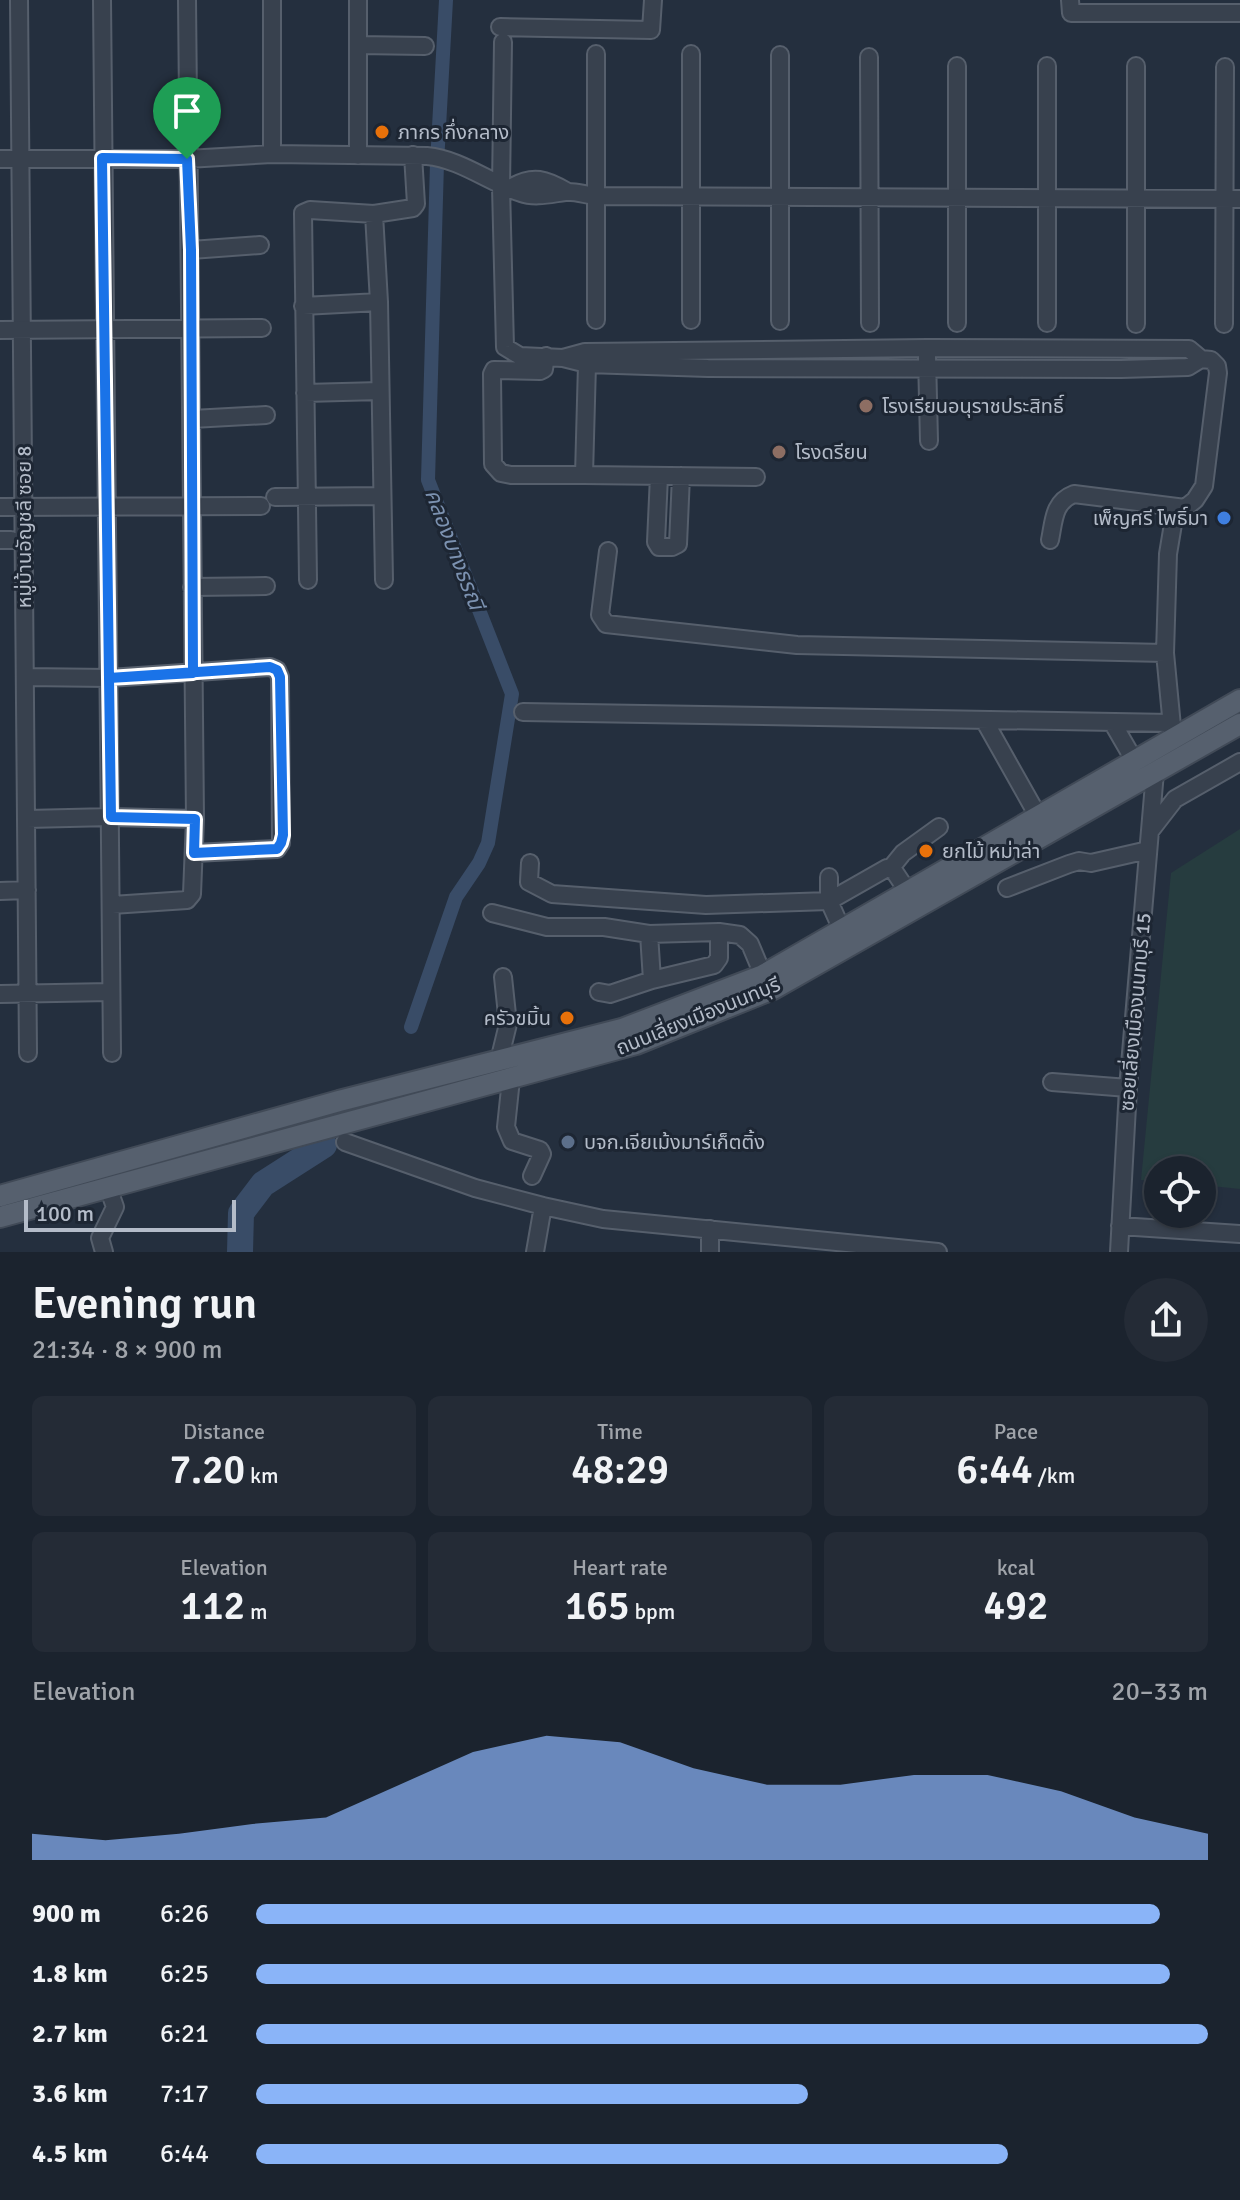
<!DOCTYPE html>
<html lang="en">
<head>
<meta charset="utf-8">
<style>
	:root { --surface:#1b232e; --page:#242b36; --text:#f1f3f6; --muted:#a0a4aa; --line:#39404a; --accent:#8ab4f8 }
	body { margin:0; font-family:Signika,"Noto Sans Thai",sans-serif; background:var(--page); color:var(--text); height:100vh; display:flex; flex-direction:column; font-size:30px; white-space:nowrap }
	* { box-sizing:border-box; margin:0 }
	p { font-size:26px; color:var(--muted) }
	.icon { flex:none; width:44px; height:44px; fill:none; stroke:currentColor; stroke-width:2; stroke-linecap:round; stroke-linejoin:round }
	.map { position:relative; height:1252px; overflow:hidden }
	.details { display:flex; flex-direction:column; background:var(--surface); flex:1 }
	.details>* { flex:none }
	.tools { position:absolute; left:1144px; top:1156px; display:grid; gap:16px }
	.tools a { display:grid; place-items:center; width:72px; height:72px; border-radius:50%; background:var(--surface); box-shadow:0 2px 6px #0004,0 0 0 2px var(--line); font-size:40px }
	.scale { position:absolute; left:24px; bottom:20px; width:212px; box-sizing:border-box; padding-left:8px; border:4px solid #b4bcc9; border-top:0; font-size:22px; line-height:28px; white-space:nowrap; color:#b4bcc9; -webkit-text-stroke:6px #1d2633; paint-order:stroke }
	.pin { position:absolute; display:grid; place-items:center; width:68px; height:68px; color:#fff; margin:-82px -34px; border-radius:50% 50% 50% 0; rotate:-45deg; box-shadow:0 0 8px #0007 }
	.pin .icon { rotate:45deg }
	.round { display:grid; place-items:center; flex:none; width:84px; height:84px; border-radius:42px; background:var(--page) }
	.overview { display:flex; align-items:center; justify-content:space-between; height:136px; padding:0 32px }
	h1 { font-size:44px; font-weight:600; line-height:60px }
	.metrics { display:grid; grid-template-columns:repeat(3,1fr); gap:12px; height:136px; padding:8px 32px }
	.metrics div { display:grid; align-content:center; border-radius:12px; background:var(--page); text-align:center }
	.metrics b { font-size:40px; font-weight:600 }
	.metrics small { font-size:22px; font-weight:400 }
	.metrics p { font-size:22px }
	.chart { height:224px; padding:16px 32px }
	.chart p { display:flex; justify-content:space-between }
	.chart svg { width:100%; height:144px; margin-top:8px; fill:var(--accent); opacity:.7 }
	ul { padding:0 32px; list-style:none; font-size:26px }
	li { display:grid; grid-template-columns:128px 96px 1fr; align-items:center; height:60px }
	li i { height:20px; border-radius:10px; background:var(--accent) }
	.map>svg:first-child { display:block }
	.green { fill:#263c3f }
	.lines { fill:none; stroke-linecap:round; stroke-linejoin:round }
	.canal { stroke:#394c67; stroke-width:14 }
	.river { stroke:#394c67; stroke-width:26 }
	.minor-casing { stroke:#565f6c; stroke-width:20 }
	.major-casing { stroke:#414a57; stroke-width:24 }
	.minor { stroke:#38414e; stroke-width:16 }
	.major { stroke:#56606e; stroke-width:20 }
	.route-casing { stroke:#fff; stroke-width:16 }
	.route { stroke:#1a73e8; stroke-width:10 }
	.food-dot { fill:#e8710a; stroke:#1d2633; stroke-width:3 }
	.education-dot { fill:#8d6e63; stroke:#1d2633; stroke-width:3 }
	.shop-dot { fill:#3f7fe0; stroke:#1d2633; stroke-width:3 }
	.service-dot { fill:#5c6f8a; stroke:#1d2633; stroke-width:3 }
	.labels { text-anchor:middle; stroke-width:6; stroke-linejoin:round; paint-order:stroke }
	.poi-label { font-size:20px; fill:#b4bcc9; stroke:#1d2633; text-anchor:start }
	.street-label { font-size:20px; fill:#b4bcc9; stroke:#1d2633 }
	.water-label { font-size:22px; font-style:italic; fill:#7c92b1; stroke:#1d2633 }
</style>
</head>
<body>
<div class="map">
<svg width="1240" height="1252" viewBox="0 0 1240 1252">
	<rect width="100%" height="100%" fill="#242f3e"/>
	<path class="green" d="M1240,829V1189L1202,1185V1170H1158V1182L1141,1180L1171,873Z"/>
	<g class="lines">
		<path class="canal" d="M411,1027L456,897L479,863L488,843L512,694L428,480L437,163L446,0"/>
		<path class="river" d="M240,1252L241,1213L263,1184L324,1145"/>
		<g class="minor-casing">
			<path id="minor" d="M19,0L28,1053
				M102,0L112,1053
				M1070,0L1071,13H1240
				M500,27L651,30L653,0
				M503,42L501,187L505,347L520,356L563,358L587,364L708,368L1121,369L1188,367L1201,359
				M358,45L425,46
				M596,54V320
				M691,54V320
				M780,55V321
				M869,57L870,323
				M957,66V323
				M272,154V0
				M358,156V0
				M0,159H187L272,154L427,156C460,159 490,183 521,193C535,198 550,194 565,192C575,191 586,195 596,196L1240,199
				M510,188C533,174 546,179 568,192
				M374,214L379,302L384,580
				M191,250L260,245
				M303,306L379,302
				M1047,323V66
				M1136,324V66
				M1224,324L1225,67
				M0,330L262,328
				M546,356L544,369L540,371L494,370L492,374L493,464L501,473L511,475H584
				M927,357L929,441
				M563,358L585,352L927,348L1189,349L1201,359L1211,360L1217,366L1218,373L1204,486L1195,500L1185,508L1173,524L1168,554L1165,653L1173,737
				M587,364L584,475L756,477
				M305,393L380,391
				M192,419L266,415
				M659,476L656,542L659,547H672L678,544L681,476
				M275,497L382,496
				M0,507L261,506
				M0,540H11
				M1050,540C1054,521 1053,502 1074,494L1185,508
				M608,551L600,615L606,624L797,645L1165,653
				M308,580L303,213L310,210L374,214L413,208L416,204L413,155
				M192,587L266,586
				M25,677L109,678L270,667L277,670L280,677L281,843L277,849L194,853
				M523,712L1171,723
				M984,720L1038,816
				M1112,722L1134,760
				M27,819L111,817L195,819
				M1151,830L1175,799L1240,762
				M530,863L529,882L552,894L706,905L829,901L887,868L894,871L908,892
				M890,869L903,853L939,827
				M829,877V901L842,930
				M1007,888L1069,864L1079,861L1091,863L1148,850
				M0,891L27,890
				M112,905L187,900L192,894L195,819L187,0
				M492,913L547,927H604L649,934L719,932L740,935L750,944L763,975
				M652,980L714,965L719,958V932
				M599,992L610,994L652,980L649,934
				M0,994L111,992
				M499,1061L508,1024L503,977
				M511,1079L506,1127L512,1141L540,1150L542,1154L532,1176
				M1052,1082L1128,1088
				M345,1142L475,1188L543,1206L603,1219L938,1252
				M1120,1226L1240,1234
				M710,1229V1252
				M104,1252L100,1238L115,1207L108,1187
				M535,1252L543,1206
				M1119,1252L1128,1088L1155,772"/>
		</g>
		<g class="major-casing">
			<path id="major" d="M0,1196L339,1101L622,1029L763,975L1240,700
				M0,1217L636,1044L773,989L1240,724"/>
		</g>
		<use href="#minor" class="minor"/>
		<use href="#major" class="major"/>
	</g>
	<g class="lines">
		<g class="route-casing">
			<path id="route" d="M187,159L191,250L193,673L109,678L111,817L195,819L194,853L277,849L281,843L283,835L280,677L277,670L270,667L109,678L102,158L187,159"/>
		</g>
		<use href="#route" class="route"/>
	</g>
	<g class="food-dot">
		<circle cx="382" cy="132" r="8"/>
		<circle cx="926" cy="851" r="8"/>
		<circle cx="567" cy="1018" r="8"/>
	</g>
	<g class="education-dot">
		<circle cx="866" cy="406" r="8"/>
		<circle cx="779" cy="452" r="8"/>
	</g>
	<circle class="shop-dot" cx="1224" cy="518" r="8"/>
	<circle class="service-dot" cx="568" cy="1142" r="8"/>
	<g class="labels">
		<g class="poi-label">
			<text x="398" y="139">ภากร กึ่งกลาง</text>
			<text x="882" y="413">โรงเรียนอนุราชประสิทธิ์</text>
			<text x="795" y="459">โรงดรียน</text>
			<text x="1208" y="525" text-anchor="end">เพ็ญศรี โพธิ์มา</text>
			<text x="942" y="858">ยกไม้ หม่าล่า</text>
			<text x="551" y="1025" text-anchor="end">ครัวขมิ้น</text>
			<text x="584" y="1149">บจก.เจียเม้งมาร์เก็ตติ้ง</text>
		</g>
		<g class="street-label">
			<text transform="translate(24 527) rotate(-90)" y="7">หมู่บ้านอัญชลี ซอย 8</text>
			<text transform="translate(1135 1012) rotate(-85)" y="7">ซอยเลี่ยงเมืองนนทบุรี 15</text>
			<text transform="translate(698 1016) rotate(-22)" y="7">ถนนเลี่ยงเมืองนนทบุรี</text>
		</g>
		<g class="water-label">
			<text transform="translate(455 549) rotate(69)" y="8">คลองบางธรณี</text>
		</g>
	</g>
</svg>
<div class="tools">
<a><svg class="icon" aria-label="locate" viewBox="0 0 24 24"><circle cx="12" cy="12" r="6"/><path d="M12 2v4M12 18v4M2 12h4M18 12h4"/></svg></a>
</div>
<div class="scale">100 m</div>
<div class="pin" style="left:187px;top:159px;background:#1e9e55"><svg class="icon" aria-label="arrive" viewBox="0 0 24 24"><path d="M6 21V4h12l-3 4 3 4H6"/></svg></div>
</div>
<section class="details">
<div class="overview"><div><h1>Evening run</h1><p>21:34 · 8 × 900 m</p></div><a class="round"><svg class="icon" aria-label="share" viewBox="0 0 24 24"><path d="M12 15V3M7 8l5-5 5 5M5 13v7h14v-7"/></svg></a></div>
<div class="metrics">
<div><p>Distance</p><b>7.20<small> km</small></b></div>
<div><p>Time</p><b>48:29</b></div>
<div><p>Pace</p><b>6:44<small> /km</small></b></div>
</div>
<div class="metrics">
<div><p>Elevation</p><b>112<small> m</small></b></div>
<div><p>Heart rate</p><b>165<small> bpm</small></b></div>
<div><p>kcal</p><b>492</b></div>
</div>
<div class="chart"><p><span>Elevation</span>20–33 m</p>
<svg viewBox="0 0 160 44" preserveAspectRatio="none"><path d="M0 44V36L10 38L20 36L30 33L40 31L50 21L60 11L70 6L80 8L90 16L100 21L110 21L120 18L130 18L140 23L150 31L160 36V44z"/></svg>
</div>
<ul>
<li><b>900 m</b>6:26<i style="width:95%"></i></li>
<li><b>1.8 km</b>6:25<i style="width:96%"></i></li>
<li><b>2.7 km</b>6:21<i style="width:100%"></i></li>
<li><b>3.6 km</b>7:17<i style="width:58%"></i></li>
<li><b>4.5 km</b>6:44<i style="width:79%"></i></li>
</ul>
</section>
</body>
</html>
